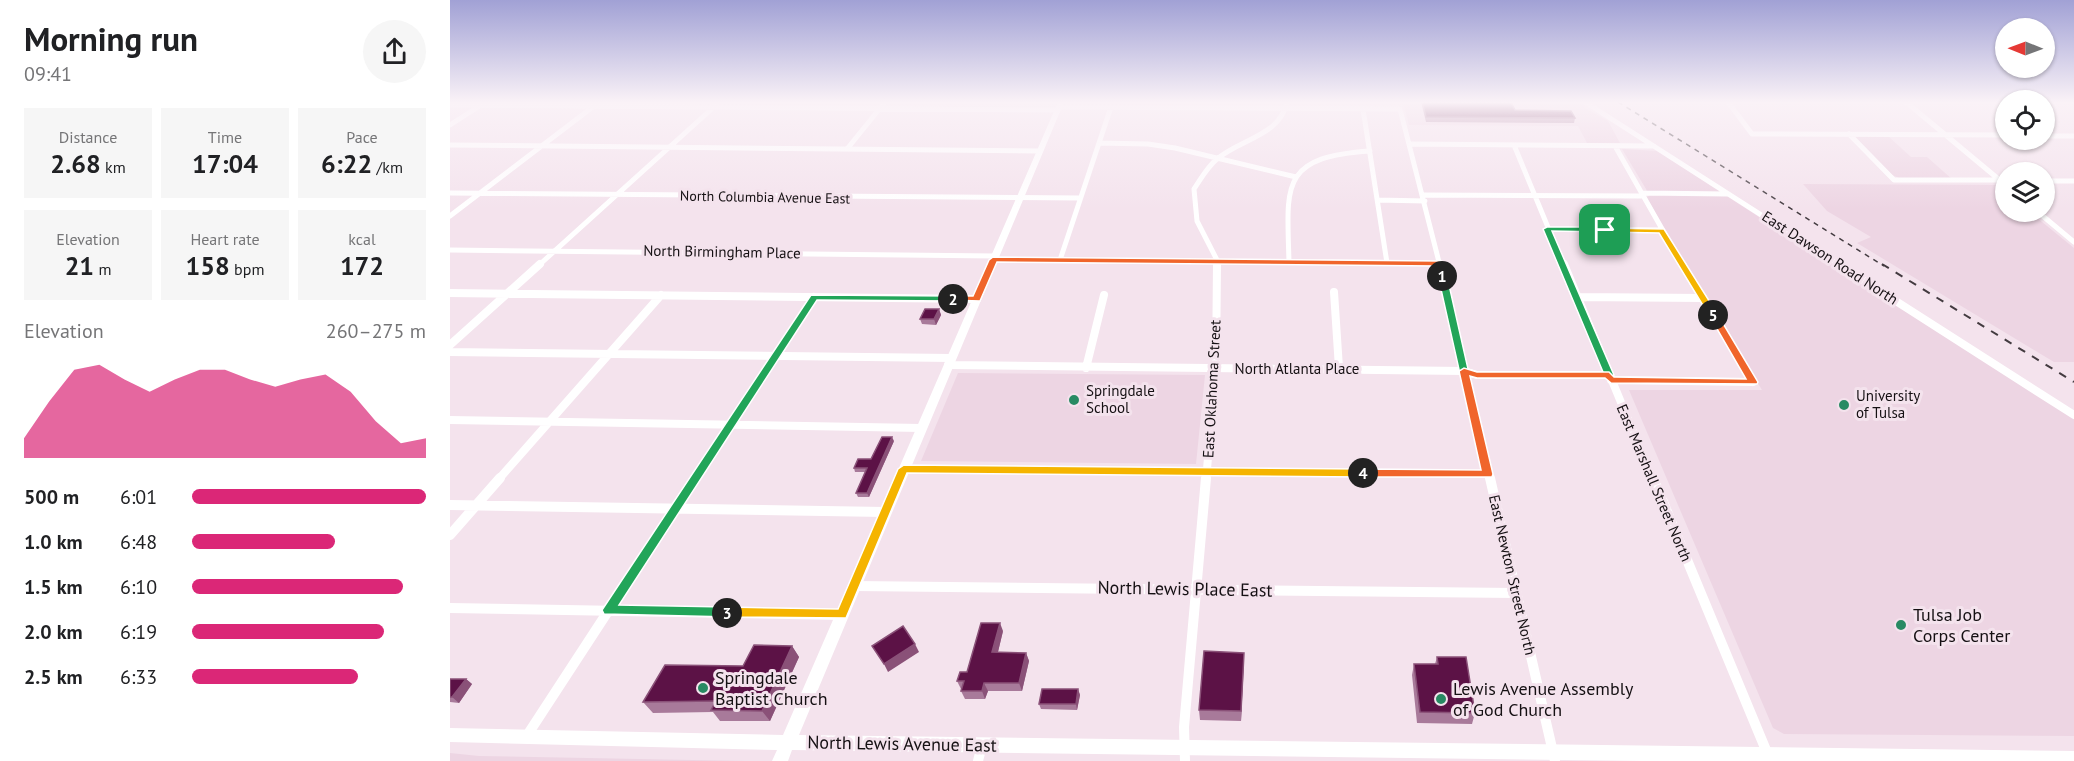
<!DOCTYPE html>
<html lang="en">
<head>
<meta charset="utf-8">
<style>
	:root { --surface:#fff; --page:#f6f6f6; --text:#202124; --muted:#757577; --accent:#db2777 }
	body { margin:0; font-family:"PT Sans",sans-serif; background:var(--page); color:var(--text); height:100vh; display:flex; flex-direction:column; font-size:22px; white-space:nowrap }
	* { box-sizing:border-box; margin:0 }
	p { font-size:20px; color:var(--muted) }
	.icon { flex:none; width:33px; height:33px; fill:none; stroke:currentColor; stroke-width:2; stroke-linecap:round; stroke-linejoin:round }
	.map { position:relative; flex:1; overflow:hidden }
	.drawer { display:flex; flex-direction:column; background:var(--surface); width:450px }
	.drawer>* { flex:none }
	.needle { width:39px; rotate:271deg }
	.buttons { position:absolute; left:1545px; top:18px; display:grid; gap:12px }
	.buttons a { display:grid; place-items:center; width:60px; height:60px; border-radius:50%; background:var(--surface); box-shadow:0 2px 4px #0004; font-size:30px }
	.pin { position:absolute; display:grid; place-items:center; width:51px; height:51px; color:#fff; margin:-26px; border-radius:12px; box-shadow:0 3px 9px #0006 }
	.km { position:absolute; width:30px; height:30px; margin:-15px; border-radius:50%; background:#222; color:#fff; font-size:16px; line-height:30px; text-align:center }
	.round { display:grid; place-items:center; flex:none; width:63px; height:63px; border-radius:32px; background:var(--page) }
	.head { display:flex; align-items:center; justify-content:space-between; height:102px; padding:0 24px }
	h1 { font-size:33px; font-weight:600; line-height:45px }
	.metrics { display:grid; grid-template-columns:repeat(3,1fr); gap:9px; height:102px; padding:6px 24px }
	.metrics div { display:grid; align-content:center; border-radius:0px; background:var(--page); text-align:center }
	.metrics b { font-size:26px; font-weight:600 }
	.metrics small { font-size:16px; font-weight:400 }
	.metrics p { font-size:16px }
	.chart { height:168px; padding:12px 24px }
	.chart p { display:flex; justify-content:space-between }
	.chart svg { width:100%; height:108px; margin-top:6px; fill:var(--accent); opacity:.7 }
	ul { padding:0 24px; list-style:none; font-size:20px }
	li { display:grid; grid-template-columns:96px 72px 1fr; align-items:center; height:45px }
	li i { height:15px; border-radius:8px; background:var(--accent) }
	main { display:flex; flex:1; min-height:0 }
	.map>svg:first-child { display:block }
	.built { fill:#edd5e3 }
	.lines { fill:none; stroke-linecap:round; stroke-linejoin:round }
	.minor-far2 { stroke:#fff; stroke-width:5 }
	.minor-far1 { stroke:#fff; stroke-width:8 }
	.minor { stroke:#fff; stroke-width:10 }
	.secondary { fill:#fff; fill-rule:evenodd }
	.rail-far1 { stroke:#433b40; stroke-width:1.5; stroke-dasharray:5 5; stroke-linecap:butt }
	.rail { stroke:#433b40; stroke-width:2; stroke-dasharray:8 8; stroke-linecap:butt }
	.wall { fill:#a87a9a }
	.shaded-wall { fill:#8a5178 }
	.building { fill:#5c1246; stroke:#8a5178; stroke-width:1.5 }
	.split-1 { fill:#22a559; stroke:#fff; stroke-width:1.5 }
	.split-2 { fill:#f0652b; stroke:#fff; stroke-width:1.5 }
	.split-3 { fill:#22a559; stroke:#fff; stroke-width:1.5 }
	.split-4 { fill:#f5b400; stroke:#fff; stroke-width:1.5 }
	.split-5 { fill:#f0652b; stroke:#fff; stroke-width:1.5 }
	.split-6 { fill:#f5b400; stroke:#fff; stroke-width:1.5 }
	.poi-dot { fill:#288a63; stroke:#f4e3ed; stroke-width:2 }
	.labels { text-anchor:middle; stroke-width:6; stroke-linejoin:round; paint-order:stroke }
	.far-street-label { font-size:14px; fill:#151013; stroke:#f4e3ed }
	.street-label { font-size:15px; fill:#151013; stroke:#f4e3ed }
	.poi-label { font-size:15px; fill:#151013; stroke:#f4e3ed; text-anchor:start }
	.near-street-label { font-size:18px; fill:#151013; stroke:#f4e3ed }
	.near-poi-label { font-size:18px; fill:#151013; stroke:#f4e3ed; text-anchor:start }
</style>
</head>
<body>
<main>
<section class="drawer">
<div class="head"><div><h1>Morning run</h1><p>09:41</p></div><a class="round"><svg class="icon" aria-label="share" viewBox="0 0 24 24"><path d="M12 15V3M7 8l5-5 5 5M5 13v7h14v-7"/></svg></a></div>
<div class="metrics">
<div><p>Distance</p><b>2.68<small> km</small></b></div>
<div><p>Time</p><b>17:04</b></div>
<div><p>Pace</p><b>6:22<small> /km</small></b></div>
</div>
<div class="metrics">
<div><p>Elevation</p><b>21<small> m</small></b></div>
<div><p>Heart rate</p><b>158<small> bpm</small></b></div>
<div><p>kcal</p><b>172</b></div>
</div>
<div class="chart"><p><span>Elevation</span>260–275 m</p>
<svg viewBox="0 0 160 44" preserveAspectRatio="none"><path d="M0 44V36L10 21L20 8L30 6L40 12L50 17L60 12L70 8L80 8L90 12L100 15L110 12L120 10L130 17L140 29L150 38L160 36V44z"/></svg>
</div>
<ul>
<li><b>500 m</b>6:01<i style="width:100%"></i></li>
<li><b>1.0 km</b>6:48<i style="width:61%"></i></li>
<li><b>1.5 km</b>6:10<i style="width:90%"></i></li>
<li><b>2.0 km</b>6:19<i style="width:82%"></i></li>
<li><b>2.5 km</b>6:33<i style="width:71%"></i></li>
</ul>
</section>
<div class="map">
<svg width="1624" height="761" viewBox="0 0 1624 761">
	<rect width="100%" height="100%" fill="#f4e3ed"/>
	<path class="built" d="M953,102H1130L1135,105V108L1158,121L1170,143H1137L1128,126L959,125Z
		M1404,136H1438L1461,157H1477L1502,179L1449,178L1440,174Z
		M1172,149L1207,151L1334,233V237L1342,242L1347,241L1624,419V736L1334,734L1323,728L1179,390H1312L1196,197L1199,196L1196,189Z
		M1353,184L1548,185L1555,191L1556,212H1580L1624,248V362H1604L1407,243L1421,237L1377,211Z
		M508,373L755,375L746,464L471,461Z
		M0,753L29,756L295,761H0Z"/>
	<g class="lines">
		<path class="minor-far2" d="M1135,102L1391,266
			M1278,102L1302,134L1556,135
			M1456,102L1552,182
			M1547,102L1556,108
			M0,105L608,110
			M609,107L950,109L990,266
			M913,109L937,263
			M0,125L31,105
			M1399,134L1444,180H1556
			M1594,136H1624
			M649,143L698,144L725,148L846,177
			M961,144L1204,146
			M0,145L590,151
			M1064,145L1114,266
			M1165,146L1233,266
			M397,149L435,102
			M1594,181H1624
			M0,193L630,198
			M1193,193L1278,194
			M974,195L1192,196
			M928,200L975,201
			M1588,212L1624,242
			M0,216L144,106
			M1097,229L1212,230
			M0,250L545,256
			M543,260L989,263
			M610,260L661,107
			M839,262C837,186 829,157 920,151
			M88,266L266,105
			M767,266V260L747,221L744,189C751,179 757,167 767,159C790,139 830,136 837,102"/>
		<path class="minor-far1" d="M990,264L1040,480
			M1114,264L1203,480
			M1232,264L1303,382
			M1388,264L1624,415
			M884,292L889,368
			M0,293L527,299
			M1126,297L1253,298
			M0,345L90,264
			M0,352L501,358
			M498,365L1014,371L1027,375H1159
			M636,368L654,295
			M1161,380L1303,382
			M0,420L471,428
			M454,469L1038,474
			M48,480L211,295
			M244,480L364,297
			M756,480L766,369L767,264"/>
		<path class="minor" d="M1040,478L1105,761
			M1203,478L1318,755
			M0,505L435,512
			M0,535L50,478
			M404,586L1066,593
			M0,608L392,615
			M76,737L245,478
			M528,761L532,745
			M735,761L734,727L756,478"/>
		<path class="secondary" d="M608,102H614L349,735L1624,751V761H1193L342,750L338,761H322L327,750L0,742V728L333,735Z"/>
		<path class="rail-far1" d="M1168,102L1434,266"/>
		<path class="rail" d="M1432,264L1624,382"/>
	</g>
	<path class="wall" d="M971,102H1061L1065,110L1125,118L1124,123L976,122Z
		M489,309L491,315L486,325L472,324L470,319Z
		M444,441L419,497H408L406,493L415,472H405L404,468L421,459Z
		M553,631L548,652L576,653L579,661L572,691H538L535,699H515L511,691L512,689H511L507,681L517,672Z
		M342,646L349,657L320,721H270L263,712L203,713L193,702L293,666Z
		M794,653L791,721L750,720L749,710Z
		M987,657L1025,713L1022,724L967,723L962,675L964,664H985Z
		M0,679H16L22,684L9,703L0,702Z
		M628,689L630,695L627,710L591,709L589,704Z"/>
	<path class="shaded-wall" d="M489,309L491,315L486,325L484,319Z
		M442,437L444,441L419,497L417,493Z
		M550,623L553,631L546,660L542,652Z
		M465,644L469,652L438,672L434,664Z
		M342,646L349,657L320,721L312,711Z
		M576,653L579,661L572,691L569,683Z
		M794,653V663L791,721V711Z
		M16,679L22,684L9,703L2,697Z
		M534,683L538,691L535,699L532,691Z
		M628,689L630,695L627,710L626,704Z"/>
	<path class="building" d="M972,102H1061L1065,110L1121,111L1125,118L976,117Z
		M475,309H489L484,319H470Z
		M432,437H442L417,493H406L417,468H404L408,459H421Z
		M531,623H550L542,652L576,653L569,683H534L532,691H511L514,681H507L510,672H517Z
		M453,626L465,644L434,664L422,646Z
		M304,645L342,646L312,711L261,710L266,701L193,702L215,665L293,666Z
		M754,651L794,653L791,711L749,710Z
		M987,657H1016L1025,713L970,712L964,664H988Z
		M0,679H16L2,697H0Z
		M592,689H628L626,704H589Z"/>
	<linearGradient id="sky" x2="0" y2="1"><stop stop-color="#a1a1d5"/><stop offset="0.49" stop-color="#faf2f7"/><stop offset="1" stop-color="#faf2f7" stop-opacity="0"/></linearGradient>
	<rect width="1624" height="209" fill="url(#sky)"/>
	<path class="split-1" d="M1097,227H1155L1159,230L1155,232L1102,231L1164,375L1159,378H1027L1010,374L988,276L992,273L997,276L1018,369L1027,372H1153L1093,229Z"/>
	<path class="split-2" d="M543,257L989,261L994,263L997,276L989,278L986,266L547,262L530,301L499,300V297L503,296H523L539,260Z"/>
	<path class="split-3" d="M361,295L503,296L507,299L503,301L367,300L169,605L277,607L282,609L283,613L282,617L154,614L152,610L154,607Z"/>
	<path class="split-4" d="M454,465L913,469L918,473L913,477L457,473L396,618L273,617L271,613L273,609L277,607L388,609L448,469Z"/>
	<path class="split-5" d="M1260,313L1268,315L1308,382L1307,384L1161,383L1155,378H1027L1020,376L1043,474L1042,477H913L907,473L913,469L1031,470L1009,371L1014,368L1027,372H1159L1164,377L1296,379L1259,315Z"/>
	<path class="split-6" d="M1152,228L1214,229L1268,315L1266,317H1260L1209,233L1155,232L1152,231Z"/>
	<g class="poi-dot">
		<circle cx="624" cy="400" r="6"/>
		<circle cx="1394" cy="405" r="6"/>
		<circle cx="1451" cy="625" r="6"/>
		<circle cx="253" cy="688" r="6"/>
		<circle cx="991" cy="699" r="6"/>
	</g>
	<g class="labels">
		<g class="far-street-label">
			<text transform="translate(315 197) rotate(1)" y="5">North Columbia Avenue East</text>
		</g>
		<g class="street-label">
			<text transform="translate(272 252) rotate(1)" y="5">North Birmingham Place</text>
			<text transform="translate(1380 258) rotate(33)" y="5">East Dawson Road North</text>
			<text x="847" y="374">North Atlanta Place</text>
			<text transform="translate(762 389) rotate(-87)" y="5">East Oklahoma Street</text>
			<text transform="translate(1204 483) rotate(67)" y="5">East Marshall Street North</text>
			<text transform="translate(1062 575) rotate(77)" y="5">East Newton Street North</text>
		</g>
		<g class="poi-label">
			<text x="636" y="396">Springdale<tspan x="636" dy="17">School</tspan></text>
			<text x="1406" y="401">University<tspan x="1406" dy="17">of Tulsa</tspan></text>
		</g>
		<g class="near-street-label">
			<text transform="translate(735 589) rotate(1)" y="6">North Lewis Place East</text>
			<text transform="translate(452 744) rotate(1)" y="6">North Lewis Avenue East</text>
		</g>
		<g class="near-poi-label">
			<text x="1463" y="621">Tulsa Job<tspan x="1463" dy="21">Corps Center</tspan></text>
			<text x="265" y="684">Springdale<tspan x="265" dy="21">Baptist Church</tspan></text>
			<text x="1003" y="695">Lewis Avenue Assembly<tspan x="1003" dy="21">of God Church</tspan></text>
		</g>
	</g>
</svg>
<div class="buttons">
<a><svg class="needle" viewBox="-14 -14 28 28"><path d="M0-13l5 13h-10z" fill="#e53935"/><path d="M0 13l5-13h-10z" fill="#757577"/></svg></a>
<a><svg class="icon" aria-label="locate" viewBox="0 0 24 24"><circle cx="12" cy="12" r="6"/><path d="M12 2v4M12 18v4M2 12h4M18 12h4"/></svg></a>
<a><svg class="icon" aria-label="layers" viewBox="0 0 24 24"><path d="M12 4l9 5-9 5-9-5zM3 14l9 5 9-5"/></svg></a>
</div>
<div class="pin" style="left:1155px;top:230px;background:#1e9e55"><svg class="icon" aria-label="arrive" viewBox="0 0 24 24"><path d="M6 21V4h12l-3 4 3 4H6"/></svg></div>
<b class="km" style="left:992px;top:276px">1</b>
<b class="km" style="left:503px;top:299px">2</b>
<b class="km" style="left:277px;top:613px">3</b>
<b class="km" style="left:913px;top:473px">4</b>
<b class="km" style="left:1263px;top:315px">5</b>
</div>
</main>
</body>
</html>
